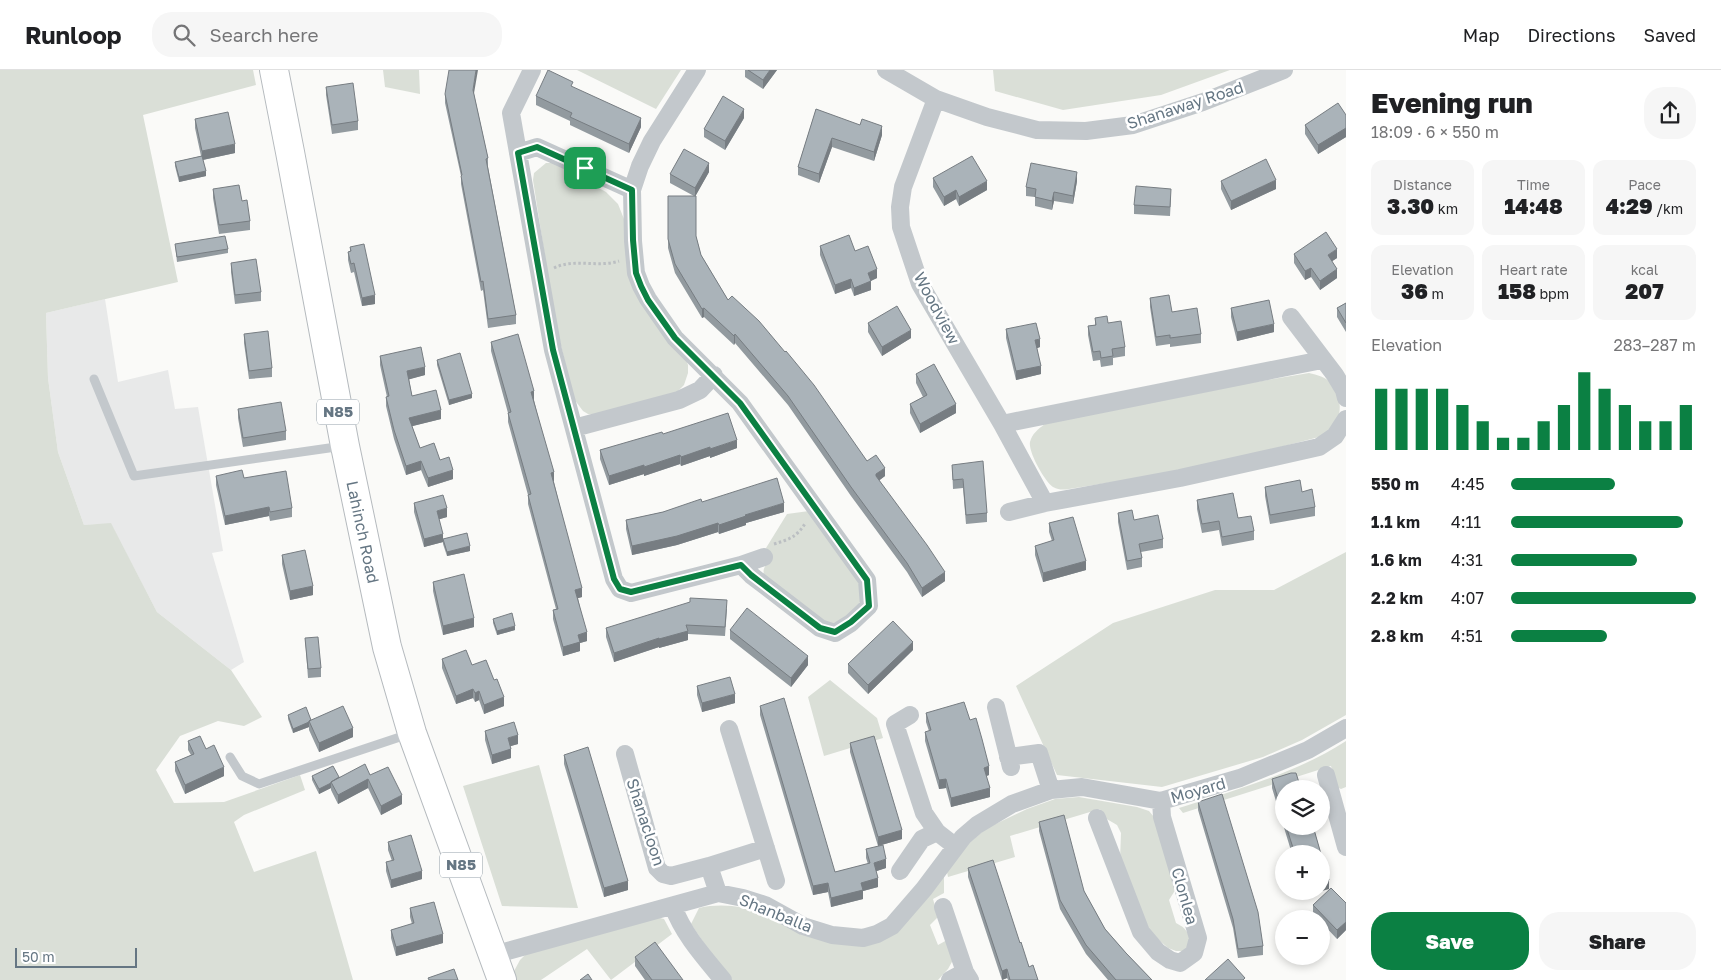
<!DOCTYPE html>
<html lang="en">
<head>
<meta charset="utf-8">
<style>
	:root { --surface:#fff; --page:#f6f6f6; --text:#202124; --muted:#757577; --line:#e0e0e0; --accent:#0b8043 }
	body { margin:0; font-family:"Golos Text",sans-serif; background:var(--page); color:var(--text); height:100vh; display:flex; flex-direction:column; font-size:19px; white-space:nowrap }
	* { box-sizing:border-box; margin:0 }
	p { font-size:16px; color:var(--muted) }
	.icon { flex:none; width:28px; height:28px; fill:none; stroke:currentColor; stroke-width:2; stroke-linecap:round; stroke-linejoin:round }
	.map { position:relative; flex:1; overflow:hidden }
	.sheet { display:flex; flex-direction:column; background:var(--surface); width:375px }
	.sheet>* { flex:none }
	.fabs { position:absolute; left:1275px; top:710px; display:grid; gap:10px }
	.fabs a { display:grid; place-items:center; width:55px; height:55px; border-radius:50%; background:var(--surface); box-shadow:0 2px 8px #0003; font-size:25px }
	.scale { position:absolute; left:15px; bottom:12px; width:122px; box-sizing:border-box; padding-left:5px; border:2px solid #657683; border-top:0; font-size:14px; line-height:18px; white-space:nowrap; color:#657683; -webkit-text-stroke:4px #fff; paint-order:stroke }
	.pin { position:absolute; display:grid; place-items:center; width:42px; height:42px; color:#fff; margin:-21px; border-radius:10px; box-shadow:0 2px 8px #0006 }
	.round { display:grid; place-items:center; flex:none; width:52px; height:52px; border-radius:20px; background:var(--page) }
	.headline { display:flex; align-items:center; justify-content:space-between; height:85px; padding:0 25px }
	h1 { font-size:28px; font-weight:800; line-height:38px }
	.stats { display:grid; grid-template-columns:repeat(3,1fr); gap:8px; height:85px; padding:5px 25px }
	.stats div { display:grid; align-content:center; border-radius:12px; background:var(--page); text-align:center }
	.stats b { font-size:21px; font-weight:800 }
	.stats small { font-size:14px; font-weight:400 }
	.stats p { font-size:14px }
	.chart { height:140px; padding:10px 25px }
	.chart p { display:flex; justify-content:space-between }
	.chart svg { width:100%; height:90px; margin-top:5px; stroke:var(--accent); stroke-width:6 }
	.button { display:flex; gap:10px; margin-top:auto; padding:10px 25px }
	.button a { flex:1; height:58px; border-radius:20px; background:var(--accent); color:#fff; font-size:20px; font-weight:800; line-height:58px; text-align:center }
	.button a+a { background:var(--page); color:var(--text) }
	ul { padding:0 25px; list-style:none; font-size:16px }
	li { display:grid; grid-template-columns:80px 60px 1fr; align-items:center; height:38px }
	li i { height:12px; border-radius:6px; background:var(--accent) }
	header { display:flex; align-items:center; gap:30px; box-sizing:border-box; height:70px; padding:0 25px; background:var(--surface); border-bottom:1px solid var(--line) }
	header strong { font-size:24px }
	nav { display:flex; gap:28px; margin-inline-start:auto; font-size:18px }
	.search { width:350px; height:45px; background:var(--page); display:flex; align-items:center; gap:12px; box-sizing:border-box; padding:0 18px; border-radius:20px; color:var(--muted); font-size:19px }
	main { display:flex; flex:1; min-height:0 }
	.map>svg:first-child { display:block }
	.built { fill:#e8e9e9 }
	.green { fill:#dadfd7 }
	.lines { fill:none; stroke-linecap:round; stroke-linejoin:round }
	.primary-casing { stroke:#b5babe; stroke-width:30 }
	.path { stroke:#bbbfc2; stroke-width:3; stroke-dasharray:2.5 2.5; stroke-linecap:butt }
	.lane { stroke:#c3c8cc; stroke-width:9 }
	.street { stroke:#c3c8cc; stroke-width:18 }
	.primary { stroke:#fff; stroke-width:28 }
	.wall { fill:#929a9f }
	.shaded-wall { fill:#777d82 }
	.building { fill:#aab3b9; stroke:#777d82 }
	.route-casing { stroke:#fff; stroke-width:10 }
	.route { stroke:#0b8043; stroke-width:6 }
	.labels { text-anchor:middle; stroke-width:5; stroke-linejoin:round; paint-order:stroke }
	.shield { fill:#fff; stroke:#939fa8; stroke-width:1 }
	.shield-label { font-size:15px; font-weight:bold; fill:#657683 }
	.street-label { font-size:16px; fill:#657683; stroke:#fff }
</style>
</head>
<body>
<header>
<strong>Runloop</strong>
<div class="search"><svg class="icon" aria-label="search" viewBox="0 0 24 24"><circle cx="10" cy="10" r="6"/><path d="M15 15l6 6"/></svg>Search here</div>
<nav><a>Map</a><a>Directions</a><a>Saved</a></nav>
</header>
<main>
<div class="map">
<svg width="1346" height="910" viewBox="0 0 1346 910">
	<rect width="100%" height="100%" fill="#fafaf8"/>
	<path class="built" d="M105,229L118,312L168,300L175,339L198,337L223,481L212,483L244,592L231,600L157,542L111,454L84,455L58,382L48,308L46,243Z"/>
	<path class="green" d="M0,0H253L256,15L143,45L178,212L46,243L48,308L58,382L84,455L111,453L157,542L231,600L262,647L244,656L218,651L180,666L156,700L174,733L224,732L300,705L305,720L244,745L234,752L254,802L316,781L353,910H0Z
		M383,0H419L420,24L385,17Z
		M577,0H681L656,39Z
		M993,0H1230L1161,25L1063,40L995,21Z
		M546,93H554L606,122L618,134L624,149L631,204L685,287L688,295V303L684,315L674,325L595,345L588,344L583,341L574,329L555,251L533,110L534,103Z
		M1309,303C1317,305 1326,307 1331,313C1342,325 1343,347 1332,358C1329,362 1323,365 1319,367L1195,399L1069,419C1063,420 1059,420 1053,417C1045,412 1028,382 1030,372C1032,364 1038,359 1045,354L1177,325Z
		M809,441L860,513C863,525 863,532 853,540C847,545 839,555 830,553C821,552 775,513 764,505C762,497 767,494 772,489L766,478L787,444Z
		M1346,482V645L1302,670L1263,687L1162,717L1057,705L1016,616L1113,553L1215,520H1274Z
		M830,610L877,648L883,668L824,686L808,627Z
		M1346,671V717L1341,719L1336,717L1331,696L1183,743L1179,738C1235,720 1297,703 1346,671Z
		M539,695L578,838L502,836L463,716Z
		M1079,727L1137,737L1149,741L1154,747L1174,813V822L1169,830L1176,853C1186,858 1190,863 1190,875L1183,881H1176L1168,878L1159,870L1149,859L1120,790L1121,763L1117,755L1105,748L1100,739L1010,766L1015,787L948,807L947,802L968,774L987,758L1027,739L1055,729Z
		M944,806V823L933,829L938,847L930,855L938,875L947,870L953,890L948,899L938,910H729L691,854L699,838C733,830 766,843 798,853C820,860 843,867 865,874Z
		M656,847L664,849L672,864L611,910L587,879L541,910H515L513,903L520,890L528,882Z"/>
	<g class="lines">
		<g class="primary-casing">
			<path id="primary" d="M274,0L290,82L345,376L387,577L412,663L502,910"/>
		</g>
		<path class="path" d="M554,198C574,188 598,198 619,191
			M774,474C790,469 797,467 806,452"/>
		<path class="lane" d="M94,309L134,406L343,376
			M230,687L242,706L259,714L409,664"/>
		<path class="street" d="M532,0L511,43L553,280L614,509L620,519L631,523L741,495L751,505L820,558L835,563L851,553L869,536L867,510L740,333L675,268L648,229L641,216L636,203L633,171L632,120L640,96L652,71L697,0
			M886,0L936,29L987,47L1037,60L1086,61L1133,55L1203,32L1284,0
			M936,29L903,117L900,137L901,157L920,214L1002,354L1322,290
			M518,83L537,77L632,120
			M1291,247L1335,305L1344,320L1346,328
			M1002,354L1045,433
			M574,358L679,330L700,320L714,305
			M1009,442L1045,433L1180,408L1319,377L1335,366L1346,349
			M741,495L764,487
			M996,637L1011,697
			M910,645L895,654L924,743L937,762L955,776
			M729,659L776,811
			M625,684L657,798L663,804L671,806L709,796L718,823
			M1008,687L1039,683L1051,720
			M1326,705L1346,777
			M1097,748L1141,862L1158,882L1170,890L1180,893L1194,883L1198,868L1162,747L1161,731
			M709,796L766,778
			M900,801L922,769L937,762
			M673,836C683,864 704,887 723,910
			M943,837L965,902L970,910
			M493,885L718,823L743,828L765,835L803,856L832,865L863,868L877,864L892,856L924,819L963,767L977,755L1012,734L1051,720L1082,717L1161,731L1240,708L1308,680L1346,658
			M950,910L965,902"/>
		<use href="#primary" class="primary"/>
	</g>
	<path class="wall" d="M745,0H777L763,19L745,7Z
		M326,17L358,51V60L332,64L326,25Z
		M445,24H474L488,88V97L516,245V254L488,258L483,220L481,221L461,114V106L445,33Z
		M536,26L641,57L629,83L570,55V51L536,35Z
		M816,39L882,65L874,91L832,77L819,113L798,105V97Z
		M1346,45V67L1318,84L1305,64V55Z
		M744,48L725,80L704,67V59Z
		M195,49L235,83L203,90L206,106L179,112L175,96V92L201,86L195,58Z
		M709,102L695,126L696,166L701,185L728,230L867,391L885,406L879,410L945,511L922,527L907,502L851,426L788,335L735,273L734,275L704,247L702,248L675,203L668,178V126H694L670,113V104Z
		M933,108L987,120L959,136L956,129L944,136L933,117Z
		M1077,111L1073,134L1054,131L1052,140L1035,136V127L1026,126V117Z
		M1221,111L1276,119L1231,140L1221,119Z
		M213,119L250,151V160L219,164L213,128Z
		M1171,128L1170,146L1134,144V135Z
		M175,174L228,179V183L177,192Z
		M820,176L877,208L871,211V220L854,226L851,218L835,224L820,185Z
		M350,177L375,234L362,236L354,202L351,203L348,190V182L350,181Z
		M1294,184L1337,188L1332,191L1337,208L1320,220L1311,207L1305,210L1294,193Z
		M231,193L261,222V231L235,234L231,202Z
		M1150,228L1172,242L1201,264V273L1170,277V274L1156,276L1150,237Z
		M1346,233V262L1337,247V238Z
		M1231,238L1274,262L1237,271L1231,247Z
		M1095,248L1108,253L1125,277V286L1113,288V295L1101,297L1100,290L1093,291L1088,265V256L1095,255Z
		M868,253L911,268L882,286L868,262Z
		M1006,259L1040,277L1037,278L1041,304L1016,310L1006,268Z
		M244,264L272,298V307L249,309L244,273Z
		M491,272L534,330L582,527L578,528L587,571L580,573V581L563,586L553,549V540L556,539L528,434V425L508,352V343L491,281Z
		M380,286L425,305L409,309L412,326L441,349L412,356L420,378L440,390L453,409L428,417L421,400L406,405L394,369L386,336V327H387L380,295Z
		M437,290L472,328L449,335L437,295Z
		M916,304L956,343L920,363L910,343V334L923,327L916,313Z
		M238,339L286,361V370L243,377L238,348Z
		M663,364L737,378L710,388V386L681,396L680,394L644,406V404L609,415L600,389V380Z
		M952,395L987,443V452L966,454L963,418L953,419Z
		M216,406L244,408L292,438V447L270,451L269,446L225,455L216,415Z
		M1265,417L1302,422L1315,437V446L1270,454L1265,426Z
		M1197,430L1238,448L1254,461V470L1222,476L1219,460L1202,463L1197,439Z
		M702,432L784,442L746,453V455L719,464L718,462L677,475L632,485L626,459V450L663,442Z
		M414,433L447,447L439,449L443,472L424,477L414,442Z
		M1118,443L1134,450L1163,469V478L1141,482L1142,488V497L1127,500L1118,452Z
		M1049,453L1086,500L1043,512L1035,485V476L1052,471L1049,462Z
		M443,469L470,481L447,486L443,474Z
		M282,485L313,525L290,530L282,494Z
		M433,512L474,557L443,565L433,521Z
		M727,539L725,566L688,564V570L659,578V577L614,592L606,567V558Z
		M493,549L515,560L497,565L493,553Z
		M730,560L808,595L791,617L730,569Z
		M305,568L321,598V607L308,608Z
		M913,580L868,624L848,603V594Z
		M442,589L472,595L504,636L484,644L479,630L475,632L473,628L456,634L442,598Z
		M697,616L735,633L702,642L697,625Z
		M760,636L835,802L868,794L866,788V779L886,798L876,801L878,817L863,821V829L831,837L828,822L813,825L760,645Z
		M926,643L970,650L989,705L986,706L990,727L951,737L946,718L939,719L925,671V662L929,661L926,652Z
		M288,645L311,650L353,667L319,682L309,660V657L293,663L288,649Z
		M485,661L518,674L510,676L511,688L492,694L485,670Z
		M188,671L206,679L224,706L185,724L175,701V692L191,685L188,680Z
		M850,673L902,769L878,776L850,682Z
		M564,685L628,820L604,827L564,694Z
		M370,705L402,734L381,745L368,718L338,734L331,720V718L319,724L312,710V706L339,707Z
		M1272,709L1284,719V756H1313L1321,784H1292L1272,718Z
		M1198,732L1263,876V885L1238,888L1233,858L1198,740Z
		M1039,752L1084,821L1105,859L1126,883L1152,910H1108L1086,884L1060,839L1039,761Z
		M388,772L422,809L391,818L386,801V792L392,791L388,780Z
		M968,798L1020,873L1029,897L1038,910H1008L1007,908L1002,910L968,807Z
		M1346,833V860L1337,869L1321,852V849H1318L1313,844V835Z
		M410,838L443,873L396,886L391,868V860L412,854L410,847Z
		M635,887L683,910H645L635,896Z"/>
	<path class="shaded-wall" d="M476,0H478L473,29V20Z
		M770,0H777L763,19V10Z
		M744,39V48L725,80V71Z
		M641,48V57L629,83V74Z
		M882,56V65L874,91V82Z
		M1346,58V67L1318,84V75Z
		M832,68V77L819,113V104Z
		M235,74V83L202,90V81Z
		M709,93V102L695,127V118Z
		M206,101V106L179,112V107Z
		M1077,102V111L1073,134V126Z
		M1276,110V119L1231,140V131Z
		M987,111V120L959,136V127Z
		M956,120V129L944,136V127Z
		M1054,122V131L1052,140V131Z
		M1337,179V188L1328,194V185Z
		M1311,198V207L1305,210V201Z
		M877,199V208L868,212V203Z
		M1337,199V208L1320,220V211Z
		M851,209V218L835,224V215Z
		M871,211V220L854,226V218Z
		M375,225V234L362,236V228Z
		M704,238V247L702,248V239Z
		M1274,254V262L1237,271V262Z
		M911,260V268L882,286V277Z
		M735,264V273L734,275V266Z
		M1040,269V277L1035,279V270Z
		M1041,296V304L1016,310V301Z
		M425,297V305L407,310V301Z
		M534,321V330L531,331V322Z
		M472,324V328L449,335V330Z
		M956,334V343L920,363V354Z
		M441,340V349L409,357V348Z
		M737,370V378L710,388V379Z
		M710,377V386L681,396V387Z
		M680,385V394L644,406V397Z
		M421,391V400L406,405V396Z
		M644,395V404L609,415V406Z
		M885,398V406L876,413V404Z
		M453,400V409L428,417V408Z
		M554,402V411H551V403Z
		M784,433V442L746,453V455L719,464V455L745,445Z
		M269,437V446L225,455V446Z
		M447,438V447L437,450V441Z
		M718,453V462L677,475L632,485V476Z
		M443,464V472L424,477V469Z
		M470,476V481L447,486V482Z
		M1086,491V500L1043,512V503Z
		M945,502V511L922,527V518Z
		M313,516V525L290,530V521Z
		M582,518V527L575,529V520Z
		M474,548V557L443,565V556Z
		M515,556V560L497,565V561Z
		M688,561V570L659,578V569Z
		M587,562V571L580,573V581L563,586V577L578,565Z
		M659,568V577L614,592V583Z
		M913,572V580L868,624V615Z
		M808,586V595L791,617V608Z
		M473,619V628L456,634V626Z
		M479,621V630L475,632V623Z
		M735,624V633L702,642V633Z
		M504,627V636L484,644V635Z
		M309,652V657L293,663V659Z
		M353,658V667L319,682V673Z
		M518,665V674L508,677V668Z
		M511,679V688L492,694V685Z
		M989,696V705L984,707V698Z
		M224,697V706L185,724V715Z
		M368,709V718L338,734V725Z
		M946,709V718L939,719V710Z
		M331,713V718L319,724V719Z
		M990,718V727L951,737V728Z
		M402,725V734L381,745V736Z
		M902,760V769L878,776V767Z
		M886,789V798L874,802V793Z
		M422,801V809L391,818V810Z
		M878,808V817L863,821V829L831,837V828L861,813Z
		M1329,810V819L1305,826V821H1321V813Z
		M628,811V820L604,827V818Z
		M828,813V822L813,825V816Z
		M1346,852V860L1337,869V860Z
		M443,864V873L396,886V877Z
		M1007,899V908L1002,910V901Z"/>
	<path class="building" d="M449,0H476L473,20L488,88L486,89L516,245L488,249L483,211L481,212L461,106L462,105L445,24Z
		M548,0L573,12L571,16L641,48L629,74L570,47L572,43L536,26Z
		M748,0H770L763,10Z
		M353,13L358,51L332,55L326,17Z
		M723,26L744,39L725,71L704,59Z
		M1338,33L1346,45V58L1318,75L1305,55Z
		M816,39L860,55L862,49L882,56L874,82L832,68L819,104L798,97Z
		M228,42L235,74L202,81L195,49Z
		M684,79L709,93L695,118L670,104Z
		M202,86L206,101L179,107L175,92Z
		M972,86L987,111L959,127L956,120L944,127L933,108Z
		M1266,89L1276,110L1231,131L1221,111Z
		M1031,93L1077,102L1073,126L1054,122L1052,131L1035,127L1036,119L1026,117Z
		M239,115L242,131L247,130L250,151L219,155L213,119Z
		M1136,116L1171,119L1170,137L1134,135Z
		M668,126H696V166L701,185L728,230L732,226L759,251L785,282L786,281L814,315L867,391L876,385L885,398L876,404V406L927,475L945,502L922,518L907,493L851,417L788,326L735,264L734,266L704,238L702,239L675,194L668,169Z
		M1326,162L1337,179L1328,185L1337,199L1320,211L1311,198L1305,201L1294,184Z
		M849,165L855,181L868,176L877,199L868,203L871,211L854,218L851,209L835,215L820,176Z
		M225,166L228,179L177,187L175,174Z
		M364,174L375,225L362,228L354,193L351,194L348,182L351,181L350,177Z
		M256,189L261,222L235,225L231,193Z
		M1169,225L1172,242L1197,238L1201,264L1170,268V265L1156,267L1150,228Z
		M1269,230L1274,254L1237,262L1231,238Z
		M1346,233V253L1337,238Z
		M897,236L911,260L882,277L868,253Z
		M1107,246L1108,253L1121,251L1125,277L1112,279L1113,286L1101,288L1100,281L1093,282L1088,256L1096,255L1095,248Z
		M1036,253L1040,269L1035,270L1041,296L1016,301L1006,259Z
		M268,261L272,298L249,301L244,264Z
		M518,264L534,321L531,322L554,402L551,403L582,518L575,520L587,562L578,565L580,572L563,577L553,540L558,539L528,425L531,424L508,343L511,342L491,272Z
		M421,277L425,297L407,301L412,326L436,320L441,340L409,348L420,378L434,373L440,390L449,387L453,400L428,408L421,391L406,396L394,360L386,327L389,326L380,286Z
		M460,283L472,324L449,330L437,290Z
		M934,294L956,334L920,354L910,334L927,325L916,304Z
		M281,332L286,361L243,368L238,339Z
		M728,343L737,370L710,379V377L681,387L680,385L644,397V395L609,406L600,380L662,362L663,364Z
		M983,391L987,443L966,445L963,409L953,410L952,395Z
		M242,400L244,408L286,401L292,438L270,442L269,437L225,446L216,406Z
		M777,408L784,433L745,445L746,446L719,455L718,453L677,466L632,476L626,450L663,442L701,429L702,432Z
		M1300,410L1302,422L1312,419L1315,437L1270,445L1265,417Z
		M1233,423L1238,448L1251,446L1254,461L1222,467L1219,451L1202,454L1197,430Z
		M443,425L447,438L437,441L443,464L424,469L414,433Z
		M1132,440L1134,450L1158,445L1163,469L1139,474L1142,488L1127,491L1118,443Z
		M1073,447L1086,491L1043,503L1035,476L1054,470L1049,453Z
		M467,463L470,476L447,482L443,469Z
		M305,480L313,516L290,521L282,485Z
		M464,504L474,548L443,556L433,512Z
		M690,528L727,530L725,557L686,555L688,561L659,569V568L614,583L606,558L690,532Z
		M747,538L808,586L791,608L730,560Z
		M512,543L515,556L497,561L493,549Z
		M893,551L913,572L868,615L848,594Z
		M318,567L321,598L308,599L305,568Z
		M466,580L472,595L486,590L494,610L497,609L504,627L484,635L479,621L475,623L473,619L456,626L442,589Z
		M730,607L735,624L702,633L697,616Z
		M784,628L835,802L870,793L866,779L883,775L886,789L874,793L878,808L861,813L863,820L831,828L828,813L813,816L760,636Z
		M964,632L970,650L976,648L982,669L989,696L984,698L990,718L951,728L946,709L939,710L925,662L931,660L926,643Z
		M343,636L353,658L319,673L309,651Z
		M306,637L311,650L309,651V652L293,659L288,645Z
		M514,652L518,665L508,668L511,679L492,685L485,661Z
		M200,666L206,679L214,675L224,697L185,715L175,692L194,684L188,671Z
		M874,666L902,760L878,767L850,673Z
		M588,677L628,811L604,818L564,685Z
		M365,694L370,705L388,697L402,725L381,736L368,709L338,725L331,712Z
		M333,696L339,707L331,712V713L319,719L312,706Z
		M1291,703H1296L1301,719H1284V748L1272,709Z
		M1222,724L1258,842L1263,876L1238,879L1233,849L1198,732Z
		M1064,745L1084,821L1105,859L1126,883L1152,910H1116L1086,875L1060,830L1039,752Z
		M1286,756H1313L1321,784H1295Z
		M411,765L422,801L391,810L386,792L394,790L388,772Z
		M1321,785L1329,810L1321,813Z
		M993,790L1020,873L1021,872L1029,897L1033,895L1038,910H1010L1007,899L1002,901L968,798Z
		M1331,818L1346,833V852L1337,860L1313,835Z
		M434,832L443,864L396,877L391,860L414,853L410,838Z
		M655,872L683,910H652L635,887Z
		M1228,889L1245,908L1243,910H1205Z
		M454,899L458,910H429L428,908Z
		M588,904L592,910H580Z"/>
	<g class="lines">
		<g class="route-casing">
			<path id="route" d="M537,77L632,120L633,170L636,203L641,216L648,230L675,268L740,333L867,510L869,536L851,552L835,562L820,558L751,505L741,495L631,522L620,519L614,509L553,280L518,83Z"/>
		</g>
		<use href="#route" class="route"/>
	</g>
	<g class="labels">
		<g class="shield">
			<rect x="317" y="329.5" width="42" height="25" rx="4"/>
			<rect x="440" y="782.5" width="42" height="25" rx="4"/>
		</g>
		<g class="shield-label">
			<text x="338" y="347">N85</text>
			<text x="461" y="800">N85</text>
		</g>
		<g class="street-label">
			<text transform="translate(1185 35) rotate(-18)" y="6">Shanaway Road</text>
			<text transform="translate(937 238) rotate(62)" y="6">Woodview</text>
			<text transform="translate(363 462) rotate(78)" y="6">Lahinch Road</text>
			<text transform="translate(1198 720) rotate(-16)" y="6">Moyard</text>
			<text transform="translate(646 752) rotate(72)" y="6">Shanacloon</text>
			<text transform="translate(1185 826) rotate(74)" y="6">Clonlea</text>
			<text transform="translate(776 843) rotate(22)" y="6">Shanballa</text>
		</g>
	</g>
</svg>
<div class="fabs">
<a><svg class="icon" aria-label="layers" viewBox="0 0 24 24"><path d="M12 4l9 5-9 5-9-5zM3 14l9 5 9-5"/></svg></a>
<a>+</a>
<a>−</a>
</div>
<div class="scale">50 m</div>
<div class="pin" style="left:585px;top:98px;background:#1e9e55"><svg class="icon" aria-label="arrive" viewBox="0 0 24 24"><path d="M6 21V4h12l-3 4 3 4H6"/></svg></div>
</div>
<section class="sheet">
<div class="headline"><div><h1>Evening run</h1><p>18:09 · 6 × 550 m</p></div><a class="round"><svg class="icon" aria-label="share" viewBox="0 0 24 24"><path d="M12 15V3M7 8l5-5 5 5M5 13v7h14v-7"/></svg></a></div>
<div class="stats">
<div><p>Distance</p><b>3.30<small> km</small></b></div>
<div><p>Time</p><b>14:48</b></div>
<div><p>Pace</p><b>4:29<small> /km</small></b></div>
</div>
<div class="stats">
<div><p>Elevation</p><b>36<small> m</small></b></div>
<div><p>Heart rate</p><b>158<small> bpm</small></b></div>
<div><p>kcal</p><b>207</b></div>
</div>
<div class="chart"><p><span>Elevation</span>283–287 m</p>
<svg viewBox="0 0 160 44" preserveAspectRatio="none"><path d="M5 44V14M15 44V14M25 44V14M35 44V14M45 44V22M55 44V30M65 44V38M75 44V38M85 44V30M95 44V22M105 44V6M115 44V14M125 44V22M135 44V30M145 44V30M155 44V22"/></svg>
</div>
<ul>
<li><b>550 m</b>4:45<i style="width:56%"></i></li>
<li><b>1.1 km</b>4:11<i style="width:93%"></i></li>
<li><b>1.6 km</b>4:31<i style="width:68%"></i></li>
<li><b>2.2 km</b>4:07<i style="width:100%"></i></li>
<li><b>2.8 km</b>4:51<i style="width:52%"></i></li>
</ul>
<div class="button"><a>Save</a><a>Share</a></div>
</section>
</main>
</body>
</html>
